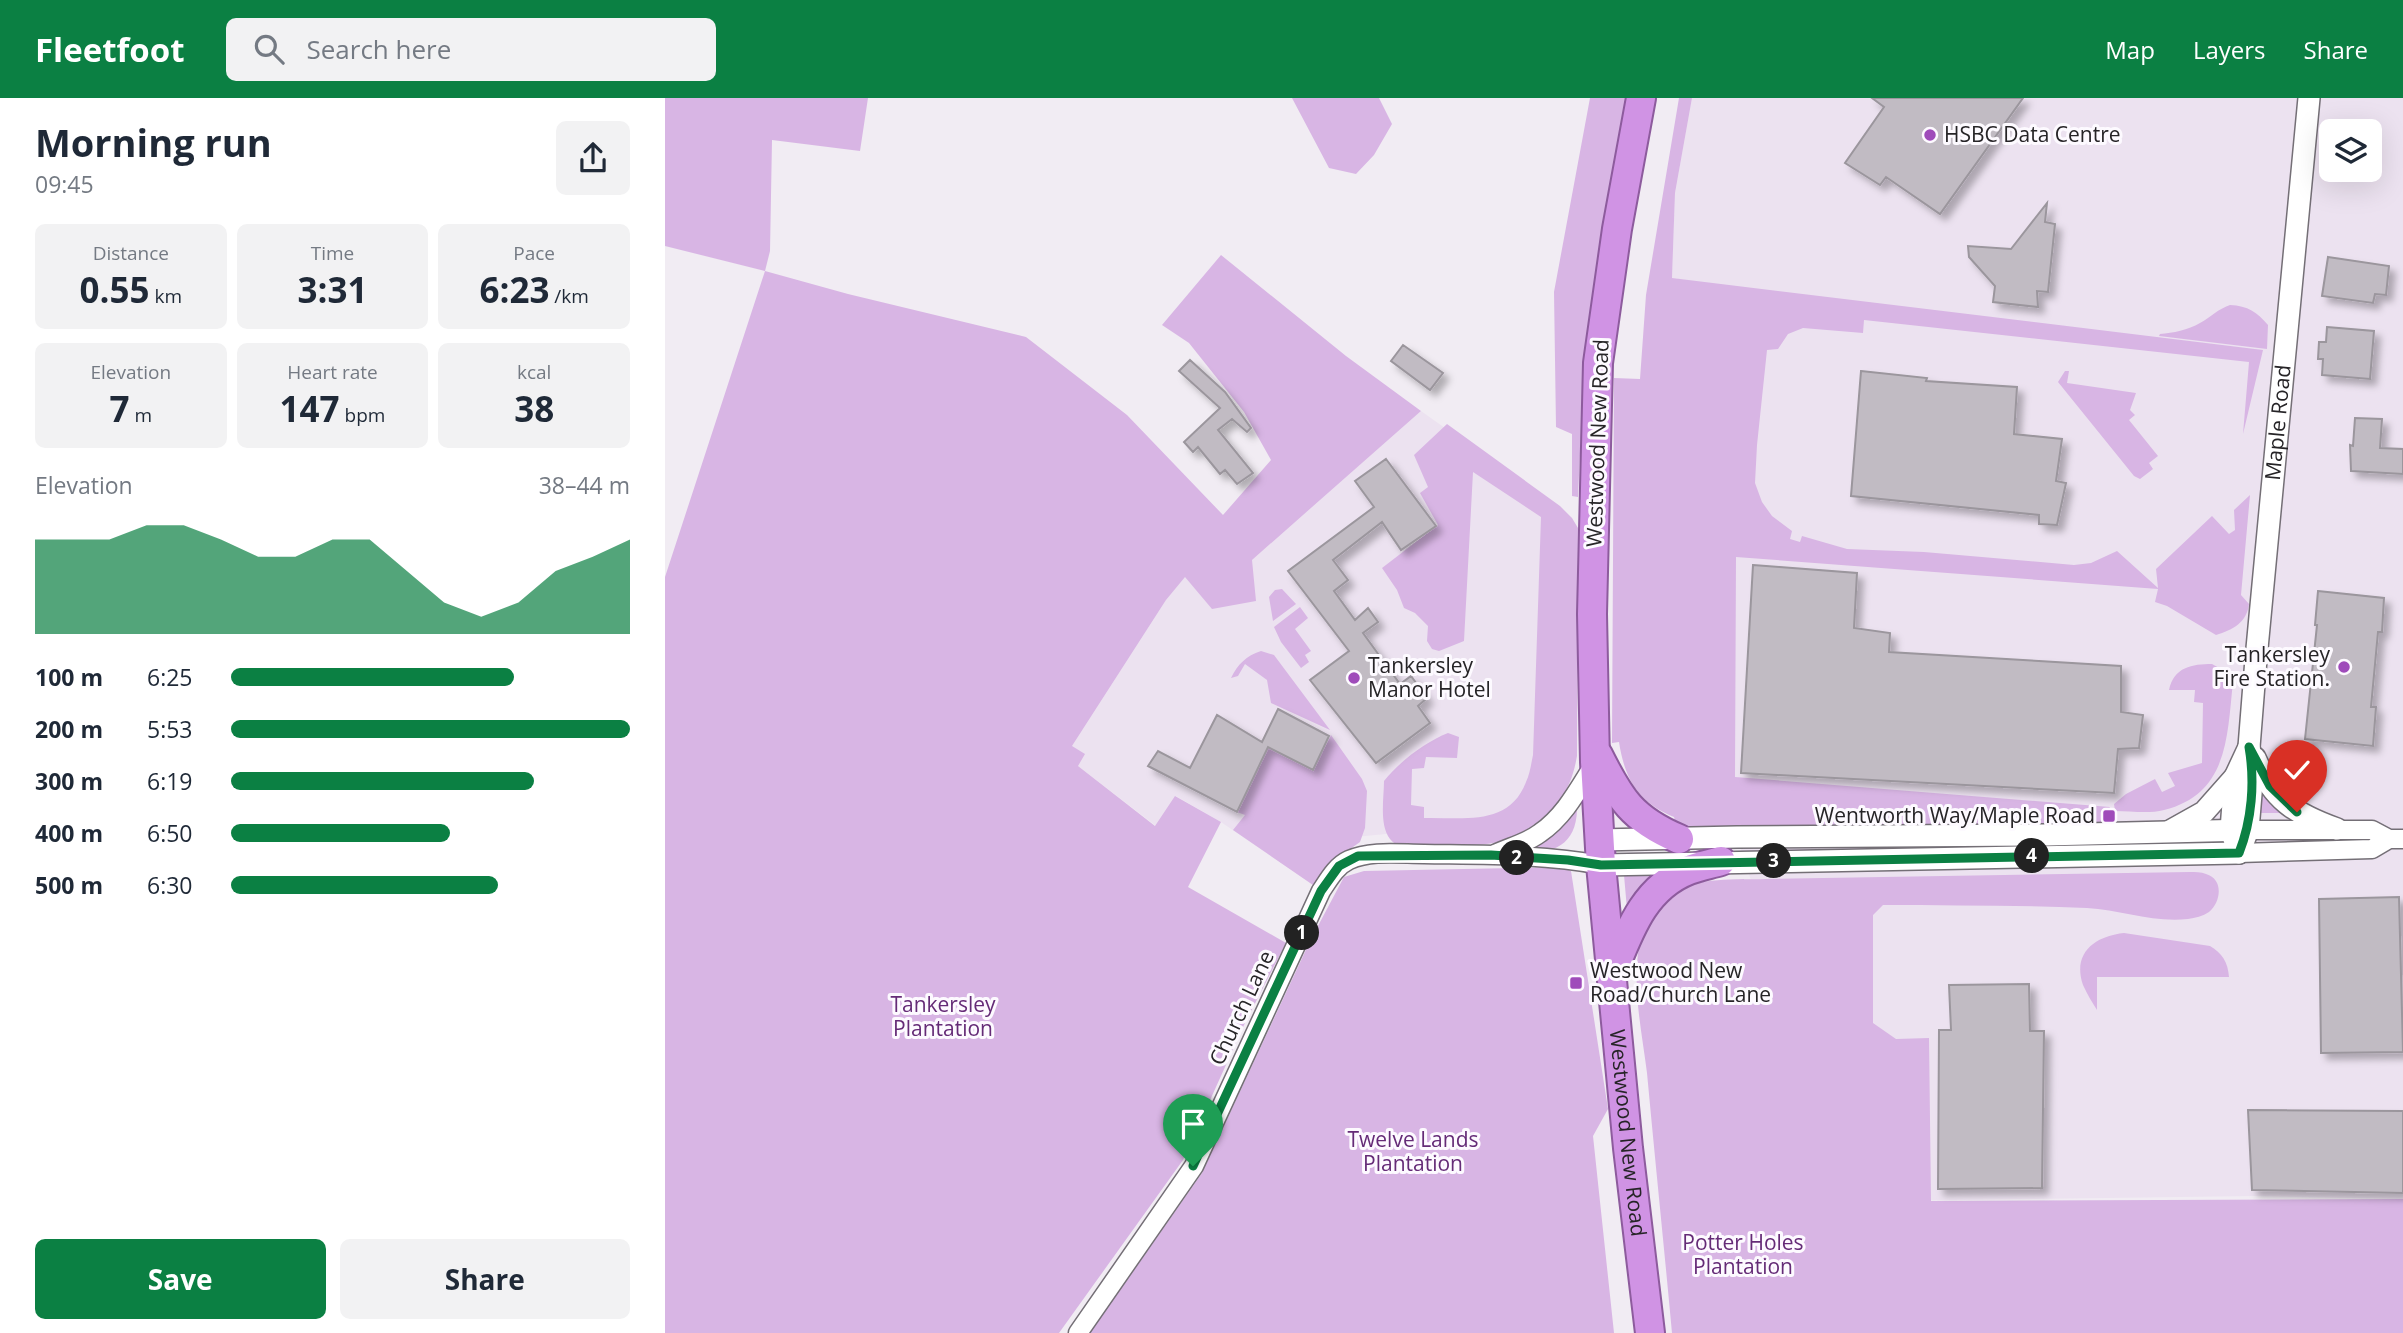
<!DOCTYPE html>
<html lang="en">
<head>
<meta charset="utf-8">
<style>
	:root { --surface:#fff; --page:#f2f2f3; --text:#1f2937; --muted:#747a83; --accent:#0b8043 }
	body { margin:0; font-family:"Open Sans",sans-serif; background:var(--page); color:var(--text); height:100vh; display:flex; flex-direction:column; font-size:26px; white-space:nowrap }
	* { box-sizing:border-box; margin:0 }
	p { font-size:23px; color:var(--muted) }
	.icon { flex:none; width:38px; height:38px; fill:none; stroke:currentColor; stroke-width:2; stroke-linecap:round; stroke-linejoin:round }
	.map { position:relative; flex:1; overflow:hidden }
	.sheet { display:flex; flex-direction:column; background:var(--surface); width:665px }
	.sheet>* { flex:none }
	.fabs { position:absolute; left:1654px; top:21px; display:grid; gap:14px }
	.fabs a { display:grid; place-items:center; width:63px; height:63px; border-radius:10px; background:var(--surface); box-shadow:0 7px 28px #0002; font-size:35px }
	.pin { position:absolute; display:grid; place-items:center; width:60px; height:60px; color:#fff; margin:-72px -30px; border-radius:50% 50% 50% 0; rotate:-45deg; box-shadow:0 0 7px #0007 }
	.pin .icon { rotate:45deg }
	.km { position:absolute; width:35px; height:35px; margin:-18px; border-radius:50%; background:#222; color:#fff; font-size:19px; line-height:35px; text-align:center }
	.round { display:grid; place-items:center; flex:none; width:74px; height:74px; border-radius:10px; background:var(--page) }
	.summary { display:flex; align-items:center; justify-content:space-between; height:119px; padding:0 35px }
	h1 { font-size:38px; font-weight:700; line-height:52px }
	.stats { display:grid; grid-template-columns:repeat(3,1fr); gap:10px; height:119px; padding:7px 35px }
	.stats div { display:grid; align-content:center; border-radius:10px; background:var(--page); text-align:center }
	.stats b { font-size:35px; font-weight:700 }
	.stats small { font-size:19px; font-weight:400 }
	.stats p { font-size:19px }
	.chart { height:196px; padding:14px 35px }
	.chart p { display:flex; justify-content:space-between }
	.chart svg { width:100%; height:126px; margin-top:7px; fill:var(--accent); opacity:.7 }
	.primary-button { display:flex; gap:14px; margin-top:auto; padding:14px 35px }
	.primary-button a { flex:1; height:80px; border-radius:10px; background:var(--accent); color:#fff; font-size:28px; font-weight:700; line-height:80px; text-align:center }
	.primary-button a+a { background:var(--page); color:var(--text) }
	ul { padding:0 35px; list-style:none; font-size:23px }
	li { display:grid; grid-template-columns:112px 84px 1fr; align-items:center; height:52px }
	li i { height:18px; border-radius:9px; background:var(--accent) }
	header { display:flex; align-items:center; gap:42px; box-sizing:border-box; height:98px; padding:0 35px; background:var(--accent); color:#fff }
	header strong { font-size:33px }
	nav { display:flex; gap:38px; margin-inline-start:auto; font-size:24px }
	.search { width:490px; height:63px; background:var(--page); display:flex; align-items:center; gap:18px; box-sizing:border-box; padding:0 24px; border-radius:10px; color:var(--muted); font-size:26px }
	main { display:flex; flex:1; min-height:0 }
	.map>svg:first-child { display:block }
	.built { fill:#ece2f0; fill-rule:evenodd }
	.green { fill:#d8b5e4 }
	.building { fill:#c1bbc3; stroke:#9b969d; stroke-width:2; filter:url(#shadow) }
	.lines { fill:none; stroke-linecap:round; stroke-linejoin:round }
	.minor-casing { stroke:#746f76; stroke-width:21 }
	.tertiary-casing { stroke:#746f76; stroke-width:24 }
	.trunk-casing { stroke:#8d5b9d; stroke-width:32 }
	.minor { stroke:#fff; stroke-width:18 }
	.tertiary { stroke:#fff; stroke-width:21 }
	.trunk { stroke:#d093e4; stroke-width:28 }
	.route-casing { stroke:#fff; stroke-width:14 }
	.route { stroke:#0b8043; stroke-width:9 }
	.poi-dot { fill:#9f4bba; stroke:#fdfaff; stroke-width:2.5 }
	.labels { text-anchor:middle; stroke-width:6; stroke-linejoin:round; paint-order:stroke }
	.poi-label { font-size:21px; fill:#262427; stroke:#fdfaff; text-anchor:start }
	.street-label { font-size:21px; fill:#262427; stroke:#fdfaff }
	.park-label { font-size:21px; fill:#652b77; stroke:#fdfaff }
</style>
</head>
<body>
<header>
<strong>Fleetfoot</strong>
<div class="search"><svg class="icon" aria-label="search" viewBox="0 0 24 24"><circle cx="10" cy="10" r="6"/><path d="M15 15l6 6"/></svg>Search here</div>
<nav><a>Map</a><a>Layers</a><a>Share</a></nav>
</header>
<main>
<section class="sheet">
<div class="summary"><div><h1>Morning run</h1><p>09:45</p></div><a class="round"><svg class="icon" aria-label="share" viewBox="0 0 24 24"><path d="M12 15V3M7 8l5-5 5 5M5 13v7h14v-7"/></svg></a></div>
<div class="stats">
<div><p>Distance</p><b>0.55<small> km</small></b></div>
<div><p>Time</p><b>3:31</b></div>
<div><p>Pace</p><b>6:23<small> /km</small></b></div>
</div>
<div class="stats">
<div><p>Elevation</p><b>7<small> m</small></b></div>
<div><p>Heart rate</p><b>147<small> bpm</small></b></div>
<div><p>kcal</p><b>38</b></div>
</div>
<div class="chart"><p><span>Elevation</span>38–44 m</p>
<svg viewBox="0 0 160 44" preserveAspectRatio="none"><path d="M0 44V11L10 11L20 11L30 6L40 6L50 11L60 17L70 17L80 11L90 11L100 22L110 33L120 38L130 33L140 22L150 17L160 11V44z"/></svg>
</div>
<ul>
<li><b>100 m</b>6:25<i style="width:71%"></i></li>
<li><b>200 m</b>5:53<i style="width:100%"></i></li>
<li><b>300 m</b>6:19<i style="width:76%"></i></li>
<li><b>400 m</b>6:50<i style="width:55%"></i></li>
<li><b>500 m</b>6:30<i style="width:67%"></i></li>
</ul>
<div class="primary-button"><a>Save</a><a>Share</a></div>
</section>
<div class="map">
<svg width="1738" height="1235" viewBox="0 0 1738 1235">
	<defs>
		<filter id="shadow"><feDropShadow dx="6" dy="6" stdDeviation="3.5" flood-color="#0004"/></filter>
	</defs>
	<rect width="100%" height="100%" fill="#f1ecf3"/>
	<path class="built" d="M1027,0H1738V1101L1589,1098L1137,1104L1095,810L1057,693L1066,189L1007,180L1010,95ZM1666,33H1704V72H1666Z
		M756,313L907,420L882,648L843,724L690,739L661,764L648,787L556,724L511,698L491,728L413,668L407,648L501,502L520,478L587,462Z"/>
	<path class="green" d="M0,0H203L195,53L107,42L105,153L100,173L183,196L361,239L462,317L558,417L606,362L579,314L524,245L497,227L556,157L681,258L756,313L587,462L591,503L547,511L520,479L501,502L407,648L420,656L413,668L490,728L510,698L556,724L523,789L621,845L579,927L518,1062L394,1235H0V479L100,173L0,148Z
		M627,0H714L727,26L709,57L691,76L664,70Z
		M925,0H962C949,70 934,141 926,211C919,274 916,336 913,399L907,398V336L891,329L889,194Z
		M1014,0H1027L1010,95L1007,180L1598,252L1578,336L1584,264L1199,222L1198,235L1138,230L1123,236L1113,251L1102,252L1092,347L1090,385L1097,404L1107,418L1127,433L1125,441L1135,444L1137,438L1182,451L1259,454L1409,467L1426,465L1452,453L1493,490L1491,471L1547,418L1564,436L1570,432L1569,412L1585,397L1576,497L1584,506C1582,524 1568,532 1551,537L1502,508L1490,504L1493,491L1071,459L1070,679L1445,709L1437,724L1070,731L1014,741L1009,719C973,704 960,682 954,644L947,645L949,280L975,281L981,197Z
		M1565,207C1583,208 1592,214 1603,227L1602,251L1494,238L1495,236C1508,235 1523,232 1535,225C1546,219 1553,211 1565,207Z
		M1400,273H1404L1402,285L1471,295L1465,312L1470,317L1464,322L1493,358L1484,365L1488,371L1475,381L1469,378L1393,284Z
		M782,326L895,408L907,420L913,430L912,658C906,693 892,711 863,731C856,735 848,741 839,743C819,748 796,747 775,748C759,749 736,755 725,741C714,727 719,700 719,683C734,664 760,644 783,635L794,639L792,660L761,659L759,670L747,671L746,707L759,709V720C798,719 844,729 861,684C865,676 866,666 868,657L876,419L808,374L799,543L774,553L767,551L762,543L763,528L750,515L739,510L732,492L717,470L773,427L755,395L763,389L749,357Z
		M617,491L631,506L608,523L604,499L610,492Z
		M635,509L643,520L630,531L646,553L640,557L644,564L636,570L616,544L609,529Z
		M596,553L609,557L665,632L606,605L602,582L580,566L573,578L566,580C573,566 581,558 596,553Z
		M1547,566L1556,571L1568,584C1562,637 1564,696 1499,712C1484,716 1466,713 1450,713L1449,706L1461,696L1490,681L1497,694L1510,688L1503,675L1537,665L1538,605L1529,604L1530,592H1504C1509,569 1527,566 1547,566Z
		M666,637L697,681L702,693L700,730L695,744L663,767L648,787L568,732L580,717L572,714L603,649L648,672Z
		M1594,684L1621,715H1591Z
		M912,712C911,748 887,756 856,756C878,745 895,732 912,712Z
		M1545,744L1544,748L960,759V755Z
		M897,769L906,773L943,1011L928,1038L949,1235H425L537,1075L646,841L679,779L699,773Z
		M1525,774C1530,774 1536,774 1541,776C1559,781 1556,804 1544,814C1538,818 1530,820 1523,821C1489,825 1456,812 1422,810C1354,807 1286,808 1218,807L1208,817V925L1231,941L1264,940L1266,1103L1738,1101V1235H1007C999,1148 990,1062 982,975C977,934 967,891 974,848C977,830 992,806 1008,796C1032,778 1072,782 1101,781Z
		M959,777H1004L963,823Z
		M1459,835L1545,848C1557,855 1563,864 1564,879H1432V912C1427,904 1422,896 1418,887C1407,855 1430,838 1459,835Z"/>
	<path class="building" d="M1207,0H1358L1275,116L1221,79L1215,87L1180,65L1219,9Z
		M1382,105L1380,124L1390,126L1383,194L1372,193L1373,209L1328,204L1330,188L1304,159L1303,148L1346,151Z
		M1663,159L1724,168L1721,197L1710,196L1708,205L1657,198Z
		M1662,229L1709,233L1705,281L1657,277L1658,261H1653L1654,244H1661Z
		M738,247L778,275L765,292L726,263Z
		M525,262L560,294L586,330L582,334L567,321L553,332L588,375L572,386L560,372L555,376L533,349L528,354L519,344L555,310L514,273Z
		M1196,273L1262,280L1261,283L1352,289L1349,336L1397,341L1391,383L1401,385L1392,427L1374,426V417L1186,398Z
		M1690,320L1717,321L1715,350L1738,351V376L1686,373L1685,347L1688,348Z
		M721,361L771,428L736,452L717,424L668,462L683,482L669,493L690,522L703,510L713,524L698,535L735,586L746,578L762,600L753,608L765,625L711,665L645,582L684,553L623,473L709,409L690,383Z
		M1088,467L1192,475L1189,530L1225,535L1224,554L1456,568V614L1478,617L1474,650L1453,651L1449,695L1076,675Z
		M1653,493L1719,500L1717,534H1713L1706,609H1711L1708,648L1640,641L1652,527H1650Z
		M613,611L664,638L648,672L603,649L572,714L483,668L493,653L525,670L552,617L597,644Z
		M1734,799L1738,954L1656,955L1654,801Z
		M1364,886L1365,933H1379L1377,1090L1273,1091L1274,932H1286L1284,887Z
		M1583,1012L1738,1013V1095L1587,1092Z"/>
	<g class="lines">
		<g class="minor-casing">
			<path id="minor" d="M1583,732H1707L1724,741H1738
				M1574,755L1707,751L1724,741
				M830,756C845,749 862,745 875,735C900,718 914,690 930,665
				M413,1235L529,1068L656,793C664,781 671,768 684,762C706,752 735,756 759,756C818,757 878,756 936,767"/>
		</g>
		<g class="tertiary-casing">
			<g id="tertiary">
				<path d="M1590,660C1608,702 1630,716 1672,731"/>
				<path d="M1505,733L1539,714L1570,679"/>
				<path d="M934,742L1072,739L1380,737L1583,732"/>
				<path d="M1570,744L1566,732L1570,679L1584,649"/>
				<path id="s1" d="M1574,755L1583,732L1588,672L1584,649L1591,561L1644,0"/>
				<path d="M936,767L1574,755"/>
			</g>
		</g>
		<g class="trunk-casing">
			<g id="trunk">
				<path id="s2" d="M976,0L952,131L933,265L927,516L930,664L936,767L963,1050L985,1235"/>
				<path d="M933,657C955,701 967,721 1014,741"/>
				<path d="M949,871C965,831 980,789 1024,772C1034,768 1046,766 1056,763"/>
			</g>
		</g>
		<use href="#minor" class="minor"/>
		<use href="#tertiary" class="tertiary"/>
		<use href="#trunk" class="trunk"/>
	</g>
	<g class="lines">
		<g class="route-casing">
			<path id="route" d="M528,1068L656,793L674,768L693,758L826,757L903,762L936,767L1574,755C1587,722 1590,684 1584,649L1605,688L1632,714"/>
		</g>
		<use href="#route" class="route"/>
	</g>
	<g class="poi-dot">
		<circle cx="1265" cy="37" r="7"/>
		<circle cx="1679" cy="569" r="7"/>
		<circle cx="689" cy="580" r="7"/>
		<rect x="1437" y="711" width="14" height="14" rx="3.5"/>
		<rect x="904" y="878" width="14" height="14" rx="3.5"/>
	</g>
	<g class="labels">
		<g class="poi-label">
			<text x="1279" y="44">HSBC Data Centre</text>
			<text x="1665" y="564" text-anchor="end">Tankersley<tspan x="1665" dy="24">Fire Station.</tspan></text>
			<text x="703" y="575">Tankersley<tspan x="703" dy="24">Manor Hotel</tspan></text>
			<text x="1430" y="725" text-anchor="end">Wentworth Way/Maple Road</text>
			<text x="925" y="880">Westwood New<tspan x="925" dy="24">Road/Church Lane</tspan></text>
		</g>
		<g class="street-label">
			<text dy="7" stroke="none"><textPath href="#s1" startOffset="434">Maple Road</textPath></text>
			<text transform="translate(933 345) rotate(-88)" y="7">Westwood New Road</text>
			<text transform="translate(577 910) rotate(-65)" y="7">Church Lane</text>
			<text dy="7" stroke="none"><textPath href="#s2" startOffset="1040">Westwood New Road</textPath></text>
		</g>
		<g class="park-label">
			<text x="278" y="914">Tankersley<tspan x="278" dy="24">Plantation</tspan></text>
			<text x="748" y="1049">Twelve Lands<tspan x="748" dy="24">Plantation</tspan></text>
			<text x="1078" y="1152">Potter Holes<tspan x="1078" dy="24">Plantation</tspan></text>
		</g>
	</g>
</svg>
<div class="fabs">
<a><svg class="icon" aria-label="layers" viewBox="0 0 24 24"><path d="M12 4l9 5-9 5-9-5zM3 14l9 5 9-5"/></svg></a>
</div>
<div class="pin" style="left:528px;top:1068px;background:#1e9e55"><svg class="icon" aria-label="arrive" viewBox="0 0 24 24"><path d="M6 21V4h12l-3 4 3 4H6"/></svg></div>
<div class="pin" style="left:1632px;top:714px;background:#d93025"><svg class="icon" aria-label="check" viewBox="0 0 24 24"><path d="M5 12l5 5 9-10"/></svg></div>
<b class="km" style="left:637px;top:835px">1</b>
<b class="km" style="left:852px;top:760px">2</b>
<b class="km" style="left:1109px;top:763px">3</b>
<b class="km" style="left:1367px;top:758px">4</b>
</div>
</main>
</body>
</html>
